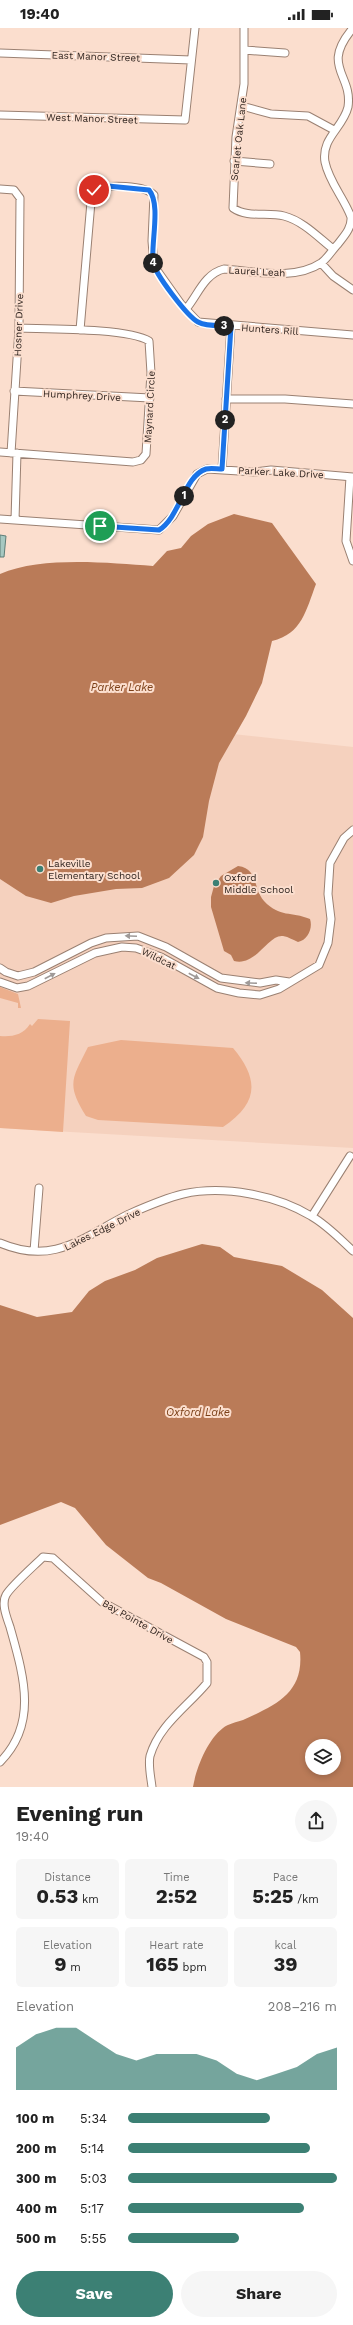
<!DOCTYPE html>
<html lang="en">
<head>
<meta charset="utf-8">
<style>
	:root { --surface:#fff; --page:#f6f6f6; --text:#222; --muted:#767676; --accent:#3c8074 }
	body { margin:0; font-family:"Work Sans",sans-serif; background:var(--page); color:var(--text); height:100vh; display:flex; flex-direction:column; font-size:15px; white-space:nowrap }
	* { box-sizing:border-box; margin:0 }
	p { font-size:13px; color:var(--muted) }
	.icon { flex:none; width:22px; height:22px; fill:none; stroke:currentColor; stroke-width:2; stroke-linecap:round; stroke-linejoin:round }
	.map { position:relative; height:1759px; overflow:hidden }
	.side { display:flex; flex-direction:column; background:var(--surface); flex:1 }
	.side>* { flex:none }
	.fabs { position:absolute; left:305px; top:1711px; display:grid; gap:8px }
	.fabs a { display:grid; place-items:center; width:36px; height:36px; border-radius:50%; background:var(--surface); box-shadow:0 2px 6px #0003; font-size:20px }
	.pin { position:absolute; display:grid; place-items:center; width:34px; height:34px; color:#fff; margin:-17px; border:2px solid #fff; border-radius:50%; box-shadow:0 1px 4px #0007 }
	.km { position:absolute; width:20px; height:20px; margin:-10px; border-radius:50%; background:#222; color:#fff; font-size:11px; line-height:20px; text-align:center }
	.round { display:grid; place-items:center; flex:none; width:42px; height:42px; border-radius:21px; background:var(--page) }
	.summary { display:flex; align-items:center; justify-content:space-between; height:68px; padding:0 16px }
	h1 { font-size:22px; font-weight:700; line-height:30px }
	.metrics { display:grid; grid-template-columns:repeat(3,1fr); gap:6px; height:68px; padding:4px 16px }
	.metrics div { display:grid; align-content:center; border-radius:6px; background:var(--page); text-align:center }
	.metrics b { font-size:20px; font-weight:700 }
	.metrics small { font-size:11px; font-weight:400 }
	.metrics p { font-size:11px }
	.chart { height:112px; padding:8px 16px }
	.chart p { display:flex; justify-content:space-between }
	.chart svg { width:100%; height:72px; margin-top:4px; fill:var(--accent); opacity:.7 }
	.cta { display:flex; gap:8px; margin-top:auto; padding:8px 16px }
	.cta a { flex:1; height:46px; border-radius:24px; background:var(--accent); color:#fff; font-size:16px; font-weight:700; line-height:46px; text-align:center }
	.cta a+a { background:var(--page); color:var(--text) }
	ul { padding:0 16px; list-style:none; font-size:13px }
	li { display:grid; grid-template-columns:64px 48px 1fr; align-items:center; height:30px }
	li i { height:10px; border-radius:5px; background:var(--accent) }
	.status { display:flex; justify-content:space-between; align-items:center; height:28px; padding:0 20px; background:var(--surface); direction:ltr }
	.status svg { height:11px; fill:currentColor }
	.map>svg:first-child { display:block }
	.built { fill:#f5d1be }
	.green { fill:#ecaf8d }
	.water { fill:#ba7b58; fill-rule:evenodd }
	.building { fill:#a6c8c1; stroke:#5d7d77 }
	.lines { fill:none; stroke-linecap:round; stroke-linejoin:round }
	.minor-casing { stroke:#9a8072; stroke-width:9 }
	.minor { stroke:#fff; stroke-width:7 }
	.oneway { fill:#9f9a98 }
	.route-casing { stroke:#fff; stroke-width:8 }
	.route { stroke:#1a73e8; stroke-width:5 }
	.poi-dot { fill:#3c8074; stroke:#fbdece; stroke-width:1.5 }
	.labels { text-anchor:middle; stroke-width:4; stroke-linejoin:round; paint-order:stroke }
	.street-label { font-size:10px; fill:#2a1f1a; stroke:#fbdece }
	.poi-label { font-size:10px; fill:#2a1f1a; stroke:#fbdece; text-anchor:start }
	.water-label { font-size:11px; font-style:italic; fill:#7c4018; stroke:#fbdece }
</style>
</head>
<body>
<div class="status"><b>19:40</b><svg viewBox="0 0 49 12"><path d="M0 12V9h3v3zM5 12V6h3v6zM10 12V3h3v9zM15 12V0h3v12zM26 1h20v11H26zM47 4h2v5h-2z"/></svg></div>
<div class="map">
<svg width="353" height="1759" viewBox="0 0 353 1759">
	<rect width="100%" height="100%" fill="#fbdece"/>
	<path class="built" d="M0,681L353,719V1120L0,1100Z"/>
	<path class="green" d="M0,959L18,966L21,980H18V975L0,970Z
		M38,991L70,993L63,1104L0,1100V1008C12,1009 23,1007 30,996L32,998Z
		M121,1012L233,1020C260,1052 258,1076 223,1099L98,1092L86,1088C66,1056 72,1051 88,1019Z"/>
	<path class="water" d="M234,486L272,495L316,556C306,582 302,606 272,613L262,655L246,688L219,735L209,773L203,809L194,827L169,850L142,860L116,861L74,868L51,875L26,868L0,851V546C42,528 108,535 153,538L167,523L181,520L191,508L208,496Z
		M238,838C258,840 253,861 264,873C280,890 291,883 310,891C313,900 308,912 298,914C293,912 289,909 283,908C268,906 256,939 234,933L231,927L224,923L211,879V869L214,858L221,848Z
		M202,1216L220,1219L234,1229L282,1238L322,1262L353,1290V1759H193C196,1741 207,1712 223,1700C228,1696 237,1694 243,1692C276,1677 304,1665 300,1624L296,1619L226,1591L161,1555L148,1550L106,1517L75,1480L61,1474L0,1497V1277L37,1289L72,1284L89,1263L105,1253L135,1242L157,1230ZM312,1718H334V1740H312Z"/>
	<path class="building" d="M0,507L6,508L4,529H0Z"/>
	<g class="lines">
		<g class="minor-casing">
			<path id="minor" d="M244,0V56L236,109L233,180C247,190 268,184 284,188C303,193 318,209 333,221
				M244,22L285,25
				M0,25L191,32
				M242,78L271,86L308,88L334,102
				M0,87L185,92L195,0
				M234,133L270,136
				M0,161L14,162L20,170L19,300L11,425
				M321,235L333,248L353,262
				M186,281C198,267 204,246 224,241C254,243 294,253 321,235C328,230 332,222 338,216C344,208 352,200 351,189C344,170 329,154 325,134C321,110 343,100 348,79C353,46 320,39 353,0
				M80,302L91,174L94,162C107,156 145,157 154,167L152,213L154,238L181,276L198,294L353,307
				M14,363L150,370
				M226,371H285L353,376
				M0,424L133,434L141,432L146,426L151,345L149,313C129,300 46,301 19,300
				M222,441L231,298
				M350,449L346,513L353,533
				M0,491L159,502L173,488L197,446L207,441L255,444L271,442L353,449
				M15,492L17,425
				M0,940L6,944L18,948L34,944L91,915L106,910L138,908L166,919L221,950L260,955L276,952L289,954
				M0,954L17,960L28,958L95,925L122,919L136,920L161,929L217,960L239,965L260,967L279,961L319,937L328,915L331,891L328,866L330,835L344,810L353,802
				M312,1188L350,1128
				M0,1215C54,1238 83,1209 129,1186C145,1179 166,1170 183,1166C224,1157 276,1167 311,1188C327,1197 340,1211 353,1223
				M34,1223L39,1160
				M0,1734C39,1695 23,1646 10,1599C7,1590 1,1576 6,1567C11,1558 34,1538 43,1529L53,1530L102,1574L204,1629L207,1634V1655C187,1679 159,1697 150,1728C148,1737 151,1750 152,1759"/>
		</g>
		<use href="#minor" class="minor"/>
	</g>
	<defs><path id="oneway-solid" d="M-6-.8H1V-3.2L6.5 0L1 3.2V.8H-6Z"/></defs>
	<g class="oneway">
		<use href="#oneway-solid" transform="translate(131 908) rotate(-178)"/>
		<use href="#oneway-solid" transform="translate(50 948) rotate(-28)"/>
		<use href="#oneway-solid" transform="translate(194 948) rotate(28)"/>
		<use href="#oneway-solid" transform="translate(251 955) rotate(-177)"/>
	</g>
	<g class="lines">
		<g class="route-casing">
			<path id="route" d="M94,162L108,158L149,162C161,176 151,214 153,234C155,246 187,288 198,294C207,299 222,297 231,298L222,441C217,441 211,440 206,441C184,448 180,489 159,502L100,498"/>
		</g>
		<use href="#route" class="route"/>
	</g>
	<g class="poi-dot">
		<circle cx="40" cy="841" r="4"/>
		<circle cx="216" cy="855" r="4"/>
	</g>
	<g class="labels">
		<g class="street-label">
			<text transform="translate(96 28) rotate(2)" y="4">East Manor Street</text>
			<text transform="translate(92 90) rotate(2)" y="4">West Manor Street</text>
			<text transform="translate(238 111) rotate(-84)" y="4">Scarlet Oak Lane</text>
			<text transform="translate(257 243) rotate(3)" y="4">Laurel Leah</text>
			<text transform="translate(18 297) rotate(-88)" y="4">Hosner Drive</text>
			<text transform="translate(270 301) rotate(4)" y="4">Hunters Rill</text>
			<text transform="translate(82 367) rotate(3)" y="4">Humphrey Drive</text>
			<text transform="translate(149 379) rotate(-87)" y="4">Maynard Circle</text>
			<text transform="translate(281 444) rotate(3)" y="4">Parker Lake Drive</text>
			<text transform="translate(159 930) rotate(26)" y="4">Wildcat</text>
			<text transform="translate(102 1201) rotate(-26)" y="4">Lakes Edge Drive</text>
			<text transform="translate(138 1593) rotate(29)" y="4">Bay Pointe Drive</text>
		</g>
		<g class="poi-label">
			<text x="48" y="839">Lakeville<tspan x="48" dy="12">Elementary School</tspan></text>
			<text x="224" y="853">Oxford<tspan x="224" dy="12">Middle School</tspan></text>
		</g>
		<g class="water-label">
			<text x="122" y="663">Parker Lake</text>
			<text x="198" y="1388">Oxford Lake</text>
		</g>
	</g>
</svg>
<div class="fabs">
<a><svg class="icon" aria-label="layers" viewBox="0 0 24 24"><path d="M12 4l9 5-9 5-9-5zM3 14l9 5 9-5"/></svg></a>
</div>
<div class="pin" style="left:100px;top:498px;background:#1e9e55"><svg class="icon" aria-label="arrive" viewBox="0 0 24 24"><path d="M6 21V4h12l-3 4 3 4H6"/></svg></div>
<div class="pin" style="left:94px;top:162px;background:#d93025"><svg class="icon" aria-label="check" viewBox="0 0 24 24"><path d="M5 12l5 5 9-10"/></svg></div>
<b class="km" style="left:184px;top:468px">1</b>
<b class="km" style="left:225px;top:392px">2</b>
<b class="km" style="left:224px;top:298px">3</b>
<b class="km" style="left:153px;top:235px">4</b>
</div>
<section class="side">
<div class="summary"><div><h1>Evening run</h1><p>19:40</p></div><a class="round"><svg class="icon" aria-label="share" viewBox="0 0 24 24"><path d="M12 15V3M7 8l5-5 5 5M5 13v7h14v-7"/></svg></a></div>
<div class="metrics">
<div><p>Distance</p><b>0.53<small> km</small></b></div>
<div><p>Time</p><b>2:52</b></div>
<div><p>Pace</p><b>5:25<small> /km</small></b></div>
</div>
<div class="metrics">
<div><p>Elevation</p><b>9<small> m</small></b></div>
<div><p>Heart rate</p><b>165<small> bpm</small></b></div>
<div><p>kcal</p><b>39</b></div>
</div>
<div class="chart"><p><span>Elevation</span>208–216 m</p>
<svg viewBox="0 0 160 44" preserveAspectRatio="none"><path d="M0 44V18L10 10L20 6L30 6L40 14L50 22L60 26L70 22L80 22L90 22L100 26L110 34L120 38L130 34L140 30L150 22L160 18V44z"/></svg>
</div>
<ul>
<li><b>100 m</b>5:34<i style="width:68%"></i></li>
<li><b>200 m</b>5:14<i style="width:87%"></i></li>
<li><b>300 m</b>5:03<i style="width:100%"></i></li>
<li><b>400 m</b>5:17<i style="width:84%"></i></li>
<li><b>500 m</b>5:55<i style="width:53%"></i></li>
</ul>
<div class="cta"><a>Save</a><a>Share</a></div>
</section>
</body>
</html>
